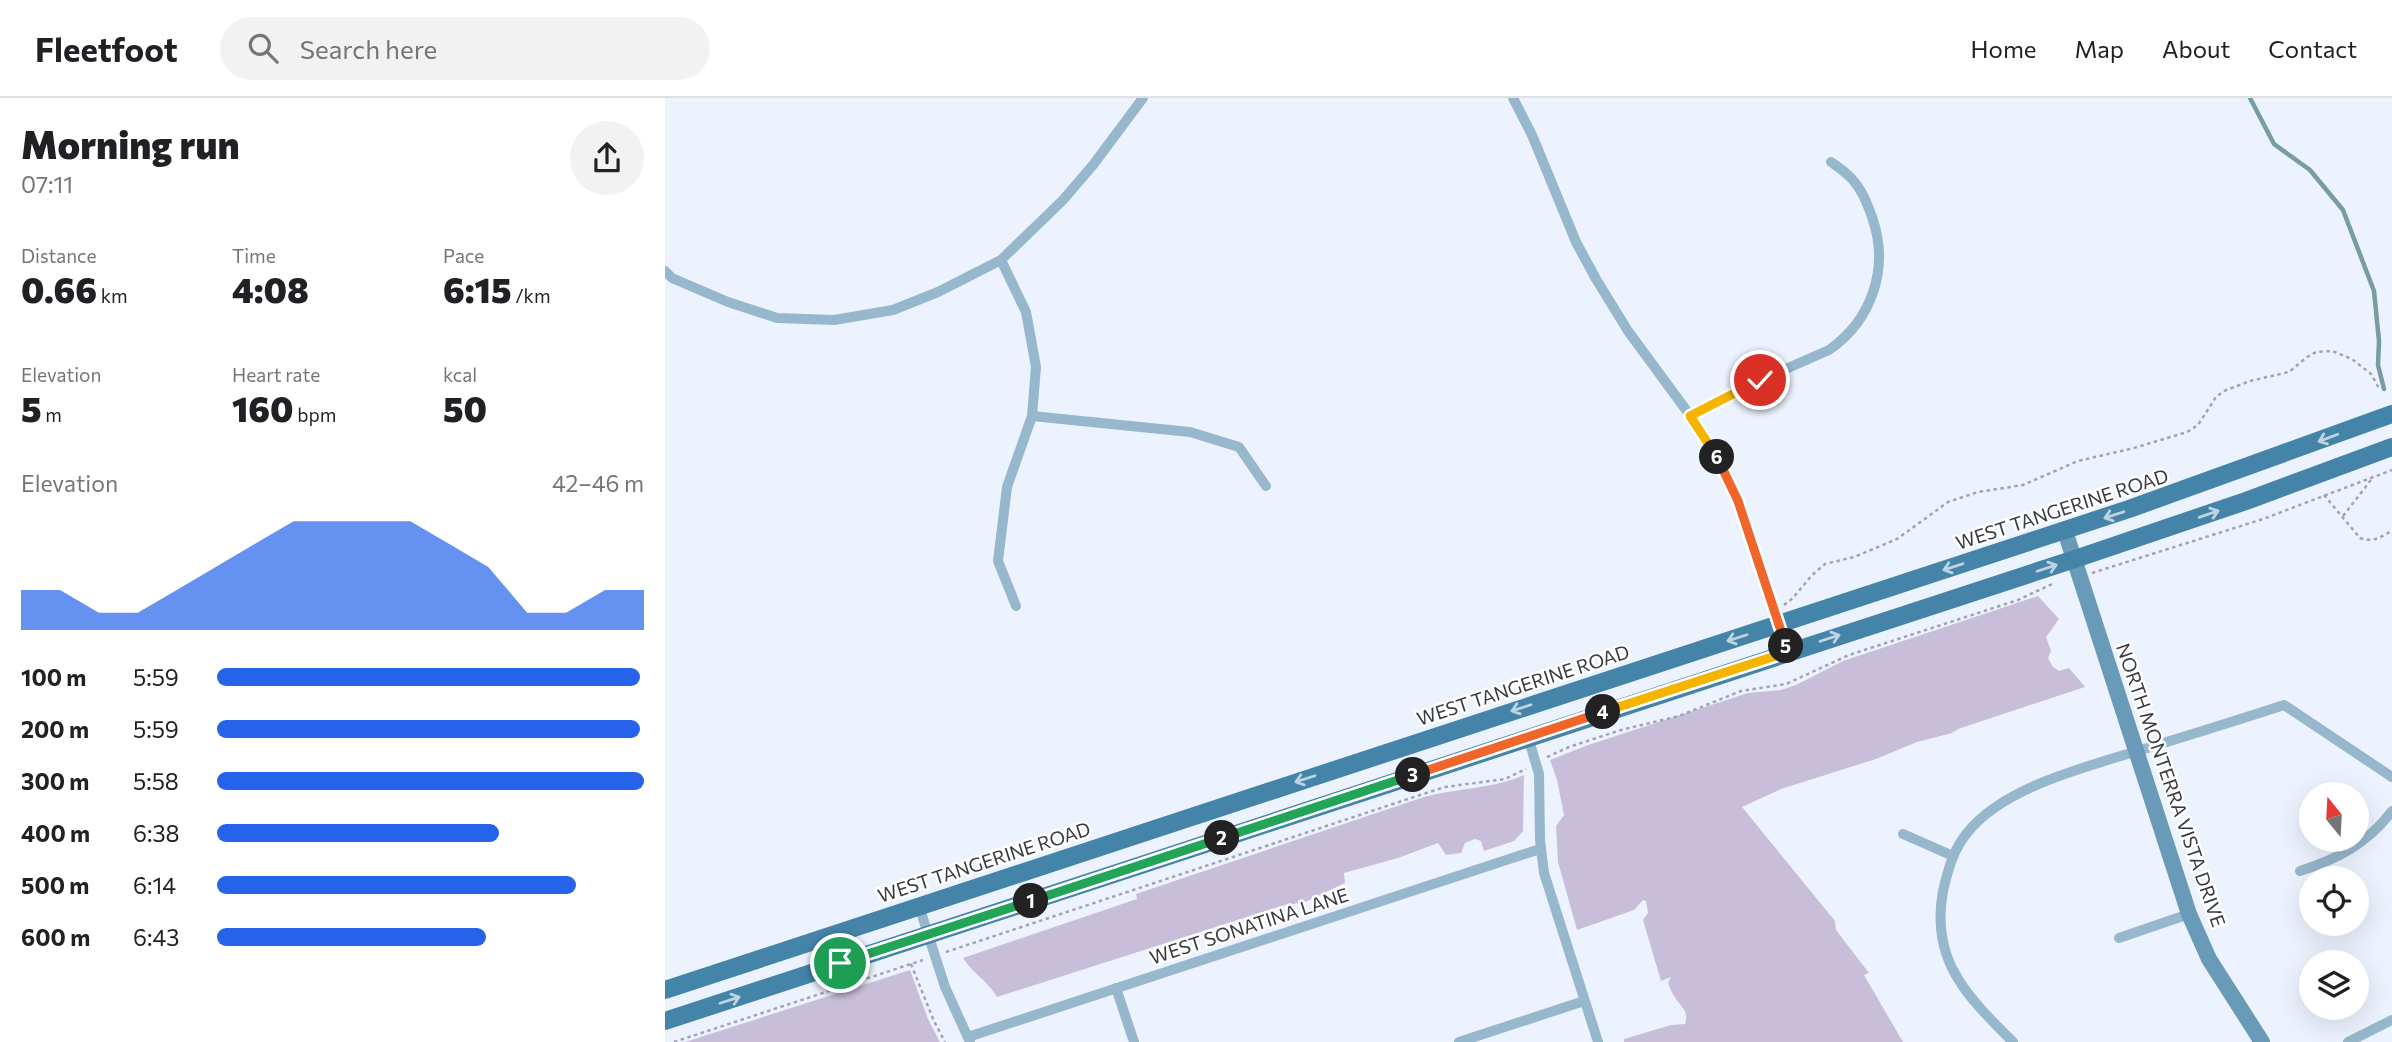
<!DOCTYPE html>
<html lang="en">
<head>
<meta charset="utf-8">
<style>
	:root { --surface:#fff; --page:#f2f2f2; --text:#202124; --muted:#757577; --line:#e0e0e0; --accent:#2563eb }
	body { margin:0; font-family:Commissioner,sans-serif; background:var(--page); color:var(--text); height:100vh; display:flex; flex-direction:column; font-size:26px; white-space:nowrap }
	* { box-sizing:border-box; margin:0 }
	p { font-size:23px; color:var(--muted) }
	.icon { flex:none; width:38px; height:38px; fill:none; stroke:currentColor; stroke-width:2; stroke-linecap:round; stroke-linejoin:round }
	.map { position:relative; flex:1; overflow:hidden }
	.sheet { display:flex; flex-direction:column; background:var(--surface); width:665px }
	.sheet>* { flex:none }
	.needle { width:46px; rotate:342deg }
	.fabs { position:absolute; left:1634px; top:684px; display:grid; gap:14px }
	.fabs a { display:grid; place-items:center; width:70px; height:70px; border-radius:50%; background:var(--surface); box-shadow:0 7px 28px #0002; font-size:35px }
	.pin { position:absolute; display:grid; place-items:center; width:60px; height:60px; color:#fff; margin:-30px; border:4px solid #fff; border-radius:50%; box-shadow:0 2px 7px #0007 }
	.km { position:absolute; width:35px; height:35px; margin:-18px; border-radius:50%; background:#222; color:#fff; font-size:19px; line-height:35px; text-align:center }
	.round { display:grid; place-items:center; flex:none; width:74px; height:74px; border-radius:37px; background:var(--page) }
	.summary { display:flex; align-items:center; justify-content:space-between; height:119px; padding:0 21px }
	h1 { font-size:38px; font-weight:800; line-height:52px }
	.metrics { display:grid; grid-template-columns:repeat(3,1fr); gap:10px; height:119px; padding:7px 21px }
	.metrics div { display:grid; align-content:center }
	.metrics b { font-size:35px; font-weight:800 }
	.metrics small { font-size:19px; font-weight:400 }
	.metrics p { font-size:19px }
	.chart { height:196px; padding:14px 21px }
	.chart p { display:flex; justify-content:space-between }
	.chart svg { width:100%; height:126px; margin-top:7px; fill:var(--accent); opacity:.7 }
	ul { padding:0 21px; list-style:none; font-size:23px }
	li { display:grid; grid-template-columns:112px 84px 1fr; align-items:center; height:52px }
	li i { height:18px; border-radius:9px; background:var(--accent) }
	header { display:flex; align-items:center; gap:42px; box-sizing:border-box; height:98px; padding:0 35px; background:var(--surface); border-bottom:2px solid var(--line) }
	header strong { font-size:33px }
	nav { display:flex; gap:38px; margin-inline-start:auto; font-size:24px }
	.search { width:490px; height:63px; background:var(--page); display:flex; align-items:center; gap:18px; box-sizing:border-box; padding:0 24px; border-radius:38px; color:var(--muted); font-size:26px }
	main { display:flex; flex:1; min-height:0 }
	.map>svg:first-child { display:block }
	.green { fill:#c9bed9 }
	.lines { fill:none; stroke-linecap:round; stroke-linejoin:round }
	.stream { stroke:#779ca4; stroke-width:4.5 }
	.path { stroke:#a0a5ad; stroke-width:2.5; stroke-dasharray:3.5 3.5; stroke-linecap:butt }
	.street { stroke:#97b7cc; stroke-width:10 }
	.secondary { stroke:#699ab8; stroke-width:16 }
	.primary { stroke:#4484a9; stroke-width:18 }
	.oneway { stroke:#bed4e1 }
	.split-1-casing { stroke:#fff; stroke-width:14 }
	.split-2-casing { stroke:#fff; stroke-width:14 }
	.split-3-casing { stroke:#fff; stroke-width:14 }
	.split-4-casing { stroke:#fff; stroke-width:14 }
	.split-5-casing { stroke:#fff; stroke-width:14 }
	.split-6-casing { stroke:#fff; stroke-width:14 }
	.split-7-casing { stroke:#fff; stroke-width:14 }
	.split-1 { stroke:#22a559; stroke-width:9 }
	.split-2 { stroke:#22a559; stroke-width:9 }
	.split-3 { stroke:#22a559; stroke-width:9 }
	.split-4 { stroke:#f0652b; stroke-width:9 }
	.split-5 { stroke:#f5b400; stroke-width:9 }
	.split-6 { stroke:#f0652b; stroke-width:9 }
	.split-7 { stroke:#f5b400; stroke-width:9 }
	.labels { text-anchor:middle; stroke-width:5; stroke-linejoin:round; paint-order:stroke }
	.street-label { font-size:19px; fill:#393b3f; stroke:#fff }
</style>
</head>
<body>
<header>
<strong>Fleetfoot</strong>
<div class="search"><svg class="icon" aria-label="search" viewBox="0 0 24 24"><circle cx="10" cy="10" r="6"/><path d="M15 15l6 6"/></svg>Search here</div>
<nav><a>Home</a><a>Map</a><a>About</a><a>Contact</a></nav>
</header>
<main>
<section class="sheet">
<div class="summary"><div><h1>Morning run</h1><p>07:11</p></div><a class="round"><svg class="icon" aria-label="share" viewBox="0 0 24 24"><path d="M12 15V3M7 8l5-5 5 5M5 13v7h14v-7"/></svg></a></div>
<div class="metrics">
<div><p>Distance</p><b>0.66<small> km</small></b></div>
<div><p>Time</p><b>4:08</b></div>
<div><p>Pace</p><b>6:15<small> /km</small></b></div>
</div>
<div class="metrics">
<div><p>Elevation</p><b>5<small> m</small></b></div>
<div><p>Heart rate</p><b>160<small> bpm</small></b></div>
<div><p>kcal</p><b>50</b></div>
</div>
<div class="chart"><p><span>Elevation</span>42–46 m</p>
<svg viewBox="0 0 160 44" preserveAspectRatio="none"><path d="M0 44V30L10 30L20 38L30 38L40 30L50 22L60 14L70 6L80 6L90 6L100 6L110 14L120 22L130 38L140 38L150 30L160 30V44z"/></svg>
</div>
<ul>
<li><b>100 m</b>5:59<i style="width:99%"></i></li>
<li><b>200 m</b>5:59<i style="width:99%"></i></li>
<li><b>300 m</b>5:58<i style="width:100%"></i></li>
<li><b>400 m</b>6:38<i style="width:66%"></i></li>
<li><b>500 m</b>6:14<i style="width:84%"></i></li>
<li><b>600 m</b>6:43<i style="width:63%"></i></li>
</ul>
</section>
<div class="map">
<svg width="1727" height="944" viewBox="0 0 1727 944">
	<rect width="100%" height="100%" fill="#ecf3fe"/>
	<path class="green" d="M1373,498L1394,521L1381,539L1386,553L1383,560L1388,569L1394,573L1404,570L1420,589L1293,631L1287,635L1252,644L1211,661L1116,691L1077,709L1170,823L1171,832L1204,875L1199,877L1238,944H959V941L1006,927L1020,926C1024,913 1017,910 1011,901C1007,896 1005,890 1003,885L1006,879L996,883L978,822L983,815L981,803L978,802L969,812L912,832L893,764L891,728L899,717L892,682L885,662L923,647L1083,595L1116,592L1131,587L1178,563Z
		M859,677L858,733L849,743L819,753L816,743L810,741L800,745L796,755L781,757L773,745L733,760L679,775L680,785L640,804L616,808L332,899C324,884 307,875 298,860L472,801L471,796L759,699C792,690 828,691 859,677Z
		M245,872L263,921L275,944H20Z"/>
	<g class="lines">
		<path class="stream" d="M1585,0L1609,46L1645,72L1678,112L1709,193L1714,243L1713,267L1719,291"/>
		<path class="path" d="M1659,397L1695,440C1707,445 1718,439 1727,432
			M1678,418L1706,382
			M1427,475L1598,421L1727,372
			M1119,507L1128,500L1147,477L1160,466L1189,459L1232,441L1283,404L1313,394L1358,387L1413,363L1469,350L1522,334L1533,327L1551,299L1559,293L1585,283L1624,274L1642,259L1651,254L1667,253L1687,261L1706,276L1715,292
			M882,659L904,649L956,632L1014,618L1076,593L1121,586L1184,557L1353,502L1387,486
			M281,854L752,698L780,689L840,681L861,671
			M246,866L269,923L280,944
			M9,944L258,862"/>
		<path class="street" d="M848,0L867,37L911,144L931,181L963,233L1038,335L1060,375L1079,421L1123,554
			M336,162L361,214L371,269L367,318L342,389L333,463L351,508
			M0,173L7,180L63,204L112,220L169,222L228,212L273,194L336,162L398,102L428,67L478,0
			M367,318L525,334L574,349L601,388
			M1025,318L1075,291L1164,252C1207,222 1225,170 1207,119C1202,105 1197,92 1187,81C1181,74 1173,69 1166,64
			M863,639L874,676L875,742L879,775L933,944
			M1238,736L1288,758
			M1635,773C1673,761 1703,745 1727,713
			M254,808L280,889L305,944
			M1454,840L1524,816
			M451,890L469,944
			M303,939L875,751
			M794,944L919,903
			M1348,944C1303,899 1265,863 1278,793C1283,772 1288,752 1302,735C1340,687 1426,668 1482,650C1528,636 1573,622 1619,607L1727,679
			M1683,944L1727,922"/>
		<path class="secondary" d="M1400,433L1524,816L1544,861L1597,944"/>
		<path class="primary" d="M0,892L1464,411L1727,316
			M0,923L1410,461L1581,403L1727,349"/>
	</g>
	<defs><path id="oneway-shaft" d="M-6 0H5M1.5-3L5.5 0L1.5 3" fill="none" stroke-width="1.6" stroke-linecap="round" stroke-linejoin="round" transform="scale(1.75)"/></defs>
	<g class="oneway">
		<use href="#oneway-shaft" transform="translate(1663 340) rotate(159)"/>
		<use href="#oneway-shaft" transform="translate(1544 416) rotate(-19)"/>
		<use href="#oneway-shaft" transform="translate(1449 417) rotate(162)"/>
		<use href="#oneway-shaft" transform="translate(1288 469) rotate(162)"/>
		<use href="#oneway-shaft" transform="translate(1382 470) rotate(-18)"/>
		<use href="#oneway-shaft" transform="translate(1072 540) rotate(162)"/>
		<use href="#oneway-shaft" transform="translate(1165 540) rotate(-18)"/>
		<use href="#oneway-shaft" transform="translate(856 610) rotate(162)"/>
		<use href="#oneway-shaft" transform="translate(640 681) rotate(162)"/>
		<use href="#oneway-shaft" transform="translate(65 902) rotate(-18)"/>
	</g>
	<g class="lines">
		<g class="split-1-casing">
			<path id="split-1" d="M175,865L366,803"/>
		</g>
		<g class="split-2-casing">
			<path id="split-2" d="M366,803L557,740"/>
		</g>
		<g class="split-3-casing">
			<path id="split-3" d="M557,740L748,677"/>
		</g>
		<g class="split-4-casing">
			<path id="split-4" d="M748,677L938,614"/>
		</g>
		<g class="split-5-casing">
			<path id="split-5" d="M938,614L1123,554L1121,548"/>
		</g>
		<g class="split-6-casing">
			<path id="split-6" d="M1052,359L1073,403L1121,548"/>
		</g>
		<g class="split-7-casing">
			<path id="split-7" d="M1052,359L1025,318L1095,282"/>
		</g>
		<use href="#split-1" class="split-1"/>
		<use href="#split-2" class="split-2"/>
		<use href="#split-3" class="split-3"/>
		<use href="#split-4" class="split-4"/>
		<use href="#split-5" class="split-5"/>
		<use href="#split-6" class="split-6"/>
		<use href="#split-7" class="split-7"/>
	</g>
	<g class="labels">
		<g class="street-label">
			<text transform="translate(1397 411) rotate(-18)" y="7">WEST TANGERINE ROAD</text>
			<text transform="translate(858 587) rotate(-18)" y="7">WEST TANGERINE ROAD</text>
			<text transform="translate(1506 687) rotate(71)" y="7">NORTH MONTERRA VISTA DRIVE</text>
			<text transform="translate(319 764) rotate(-18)" y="7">WEST TANGERINE ROAD</text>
			<text transform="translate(584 828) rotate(-18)" y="7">WEST SONATINA LANE</text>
		</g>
	</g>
</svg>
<div class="fabs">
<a><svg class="needle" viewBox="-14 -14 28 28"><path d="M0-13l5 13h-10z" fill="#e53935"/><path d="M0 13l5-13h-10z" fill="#757577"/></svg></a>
<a><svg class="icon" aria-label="locate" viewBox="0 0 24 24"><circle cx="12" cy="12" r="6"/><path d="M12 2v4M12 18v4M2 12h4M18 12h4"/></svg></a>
<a><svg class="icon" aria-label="layers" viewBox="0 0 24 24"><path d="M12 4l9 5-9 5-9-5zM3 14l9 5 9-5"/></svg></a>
</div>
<div class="pin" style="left:175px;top:865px;background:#1e9e55"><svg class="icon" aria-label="arrive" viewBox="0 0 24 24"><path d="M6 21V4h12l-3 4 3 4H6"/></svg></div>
<div class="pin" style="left:1095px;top:282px;background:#d93025"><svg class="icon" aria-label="check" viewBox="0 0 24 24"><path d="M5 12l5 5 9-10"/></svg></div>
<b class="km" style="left:366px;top:803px">1</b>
<b class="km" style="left:557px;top:740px">2</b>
<b class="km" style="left:748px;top:677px">3</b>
<b class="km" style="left:938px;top:614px">4</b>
<b class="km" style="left:1121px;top:548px">5</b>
<b class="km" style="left:1052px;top:359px">6</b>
</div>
</main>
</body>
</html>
